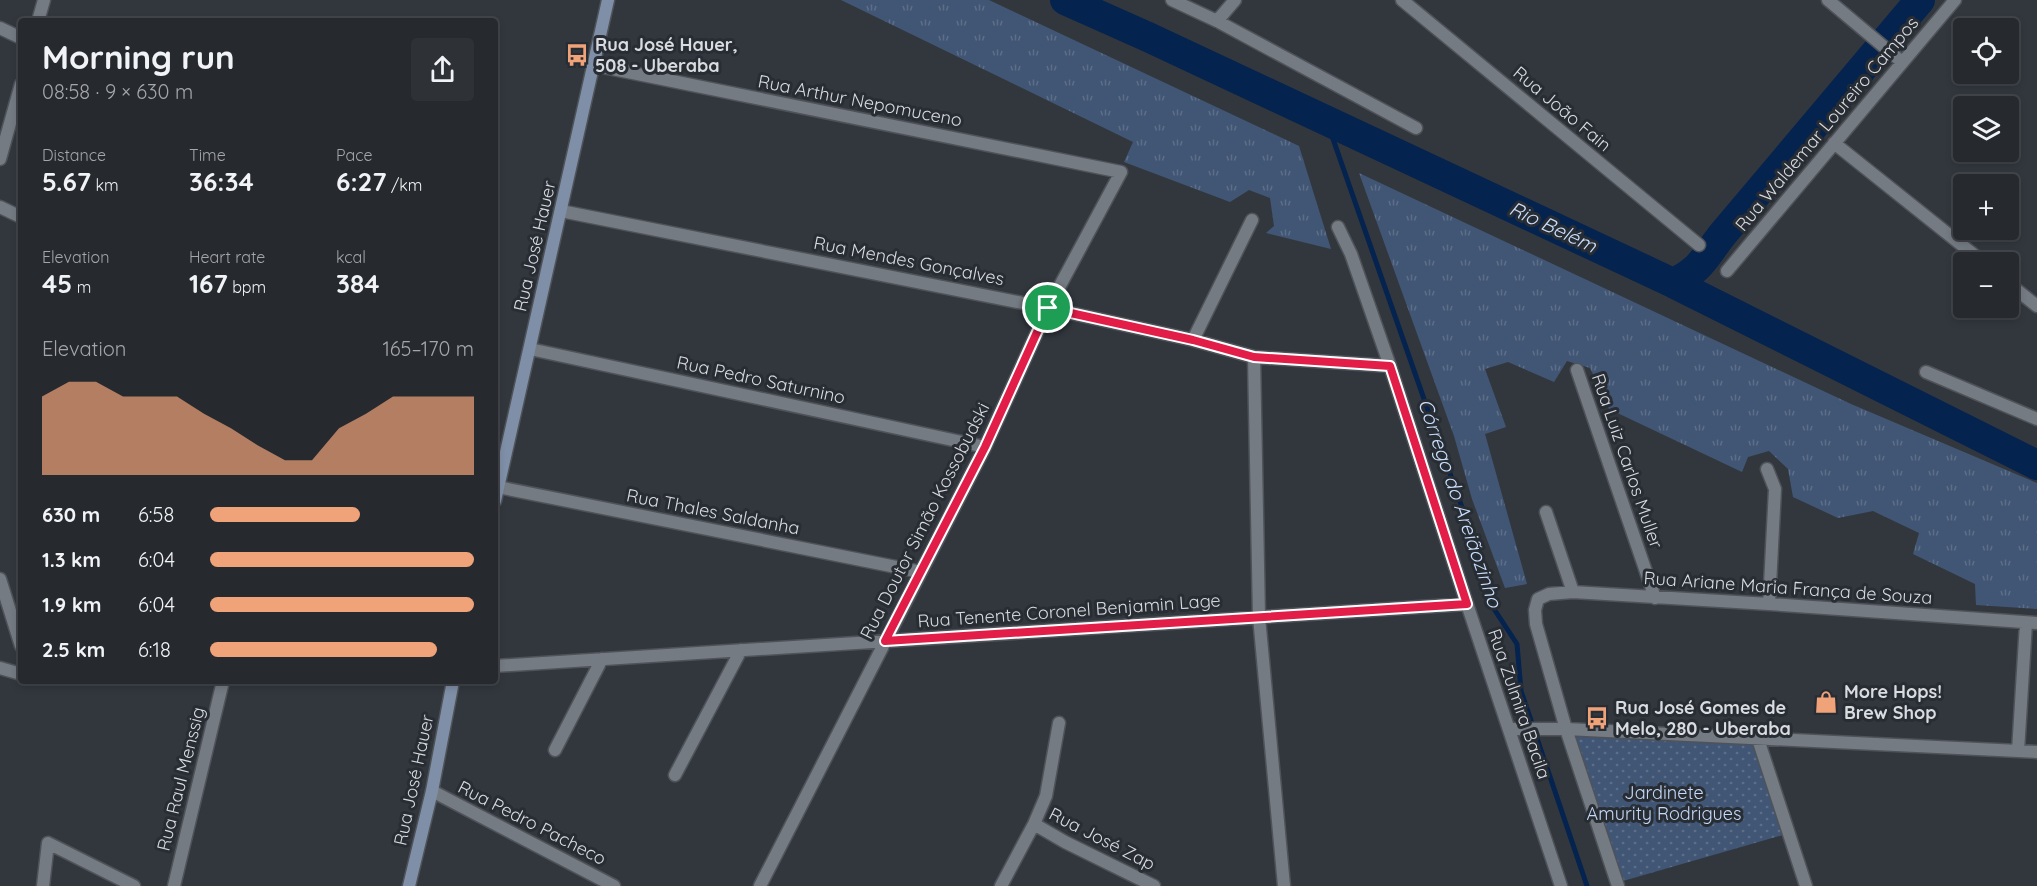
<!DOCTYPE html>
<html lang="en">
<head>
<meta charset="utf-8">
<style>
	:root { --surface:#26292e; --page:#2e3136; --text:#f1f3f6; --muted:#a4a6aa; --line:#42454a; --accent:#f0a279 }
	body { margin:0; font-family:Quicksand,sans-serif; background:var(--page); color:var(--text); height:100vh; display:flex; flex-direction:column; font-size:22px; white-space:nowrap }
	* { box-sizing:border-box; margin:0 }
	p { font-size:20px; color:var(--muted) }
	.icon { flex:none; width:33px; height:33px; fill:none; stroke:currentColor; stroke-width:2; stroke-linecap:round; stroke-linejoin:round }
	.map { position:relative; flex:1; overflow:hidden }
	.side { position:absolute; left:18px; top:18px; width:480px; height:666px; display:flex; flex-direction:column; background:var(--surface); border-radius:6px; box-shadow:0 3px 9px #0003,0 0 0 2px var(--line) }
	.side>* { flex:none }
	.buttons { position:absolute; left:1953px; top:18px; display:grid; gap:12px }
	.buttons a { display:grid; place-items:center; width:66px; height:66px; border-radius:6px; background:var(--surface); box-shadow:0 3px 9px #0003,0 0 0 2px var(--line); font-size:30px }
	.pin { position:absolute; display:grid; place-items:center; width:51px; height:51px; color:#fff; margin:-26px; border:3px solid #fff; border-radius:50%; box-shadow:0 2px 6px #0007 }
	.round { display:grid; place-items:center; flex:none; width:63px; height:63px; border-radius:6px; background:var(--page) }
	.headline { display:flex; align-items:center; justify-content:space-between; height:102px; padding:0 24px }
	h1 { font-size:33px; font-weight:700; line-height:45px }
	.figures { display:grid; grid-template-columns:repeat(3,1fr); gap:9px; height:102px; padding:6px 24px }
	.figures div { display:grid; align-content:center }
	.figures b { font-size:26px; font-weight:700 }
	.figures small { font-size:16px; font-weight:400 }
	.figures p { font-size:16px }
	.chart { height:168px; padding:12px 24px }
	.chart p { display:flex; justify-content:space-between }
	.chart svg { width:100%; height:108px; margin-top:6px; fill:var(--accent); opacity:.7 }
	ul { padding:0 24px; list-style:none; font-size:20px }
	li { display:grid; grid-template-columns:96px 72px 1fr; align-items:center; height:45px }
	li i { height:15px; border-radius:8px; background:var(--accent) }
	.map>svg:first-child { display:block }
	.grass { fill:url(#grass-tufts) }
	.park { fill:url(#park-dots) }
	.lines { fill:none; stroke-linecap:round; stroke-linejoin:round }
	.stream { stroke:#05234f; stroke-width:5 }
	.river { stroke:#05234f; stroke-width:30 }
	.street-casing { stroke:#4f5359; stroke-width:15 }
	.secondary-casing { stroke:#4f5359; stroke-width:15 }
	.street { stroke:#757b83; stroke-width:12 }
	.secondary { stroke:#7f8fa7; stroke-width:12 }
	.route-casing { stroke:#fff; stroke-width:12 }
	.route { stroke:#e11d48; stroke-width:8 }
	.labels { text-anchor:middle; stroke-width:6; stroke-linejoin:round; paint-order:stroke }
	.poi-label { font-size:18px; font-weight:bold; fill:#d8dbe0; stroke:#282d34; text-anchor:start }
	.street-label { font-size:18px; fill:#d8dbe0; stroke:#282d34 }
	.park-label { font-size:18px; fill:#c5d9f8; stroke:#282d34 }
	.water-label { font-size:20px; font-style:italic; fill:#c9ddfc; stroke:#282d34 }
</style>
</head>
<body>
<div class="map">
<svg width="2037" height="886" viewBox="0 0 2037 886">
	<defs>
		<pattern id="grass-tufts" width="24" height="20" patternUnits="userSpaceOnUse" patternTransform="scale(1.5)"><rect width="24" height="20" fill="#415675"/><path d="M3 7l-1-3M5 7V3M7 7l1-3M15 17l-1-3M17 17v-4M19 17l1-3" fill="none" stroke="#5c6e88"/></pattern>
		<pattern id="park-dots" width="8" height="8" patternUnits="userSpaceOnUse" patternTransform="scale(1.5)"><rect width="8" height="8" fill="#415675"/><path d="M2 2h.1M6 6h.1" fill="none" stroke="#5c6e88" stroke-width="1.8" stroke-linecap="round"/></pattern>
	</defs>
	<rect width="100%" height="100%" fill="#32373e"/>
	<path class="grass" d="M841,0H989L1299,146L1331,249L1266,233L1274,226L1270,198L1249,190L1230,202L1124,162L1133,142Z
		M1359,173L1851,404L2037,483V609L1976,605L1975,584L1913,554L1919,533L1873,511L1838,518L1793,497L1788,469L1769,451L1748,457L1742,472L1609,409L1590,368L1567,361L1554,382L1508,362L1485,369L1506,427L1485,434L1527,584L1505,588L1472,499L1454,436Z"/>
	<path class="park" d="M1574,734L1753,743L1783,835L1623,881Z"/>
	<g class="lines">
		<path class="stream" d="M1326,119L1473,539L1494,609L1517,644L1521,691L1587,886"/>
		<path class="river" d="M1065,0L1148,37L1673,283L2037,465
			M1673,283C1700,271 1705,257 1722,235L1920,0"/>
		<g class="street-casing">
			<path id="street" d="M1172,0L1217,21L1416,128
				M1402,0L1699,245
				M1828,0L1902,62
				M38,21L44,0
				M1217,21L1235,0
				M0,28L21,38
				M593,65L1121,172L1048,308L985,447L760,886
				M1834,143L1983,262
				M0,159L21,84
				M0,207L21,217
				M561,211L1048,308L1193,340L1254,357L1390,366
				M1338,227L1351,254L1390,366L1467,604L1561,886
				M1727,271L1955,0
				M2008,283L2037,306
				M1193,340L1252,220
				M530,349L985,447
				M1254,357L1259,617L1284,886
				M1577,370L1655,598
				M1926,372L2037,419
				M1767,469L1775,489L1769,604
				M498,487L921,572
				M1546,512L1573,592
				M0,579L21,646
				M495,666L1467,604
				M0,668L21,674
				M1509,729H1566L2037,752
				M1758,739L1806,886
				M555,750L602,659
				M2018,751L2026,623
				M675,775L741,650
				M432,791L614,886
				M1034,824L1065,842L1154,886
				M43,886L48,843L134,886
				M174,886L223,681
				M1001,886L1034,824L1046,796L1059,723
				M1618,886L1566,729L1536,624L1535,610L1538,599L1549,594L1573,592L1769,604L2037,623"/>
		</g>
		<g class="secondary-casing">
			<path id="secondary" d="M495,501L608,0
				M409,886L432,791L453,681"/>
		</g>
		<use href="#street" class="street"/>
		<use href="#secondary" class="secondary"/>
	</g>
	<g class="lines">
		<g class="route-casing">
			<path id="route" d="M1048,308L1193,340L1254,357L1390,366L1467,604L885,641L985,447Z"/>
		</g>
		<use href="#route" class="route"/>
	</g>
	<defs>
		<g id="bus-bare" transform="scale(1.8)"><path d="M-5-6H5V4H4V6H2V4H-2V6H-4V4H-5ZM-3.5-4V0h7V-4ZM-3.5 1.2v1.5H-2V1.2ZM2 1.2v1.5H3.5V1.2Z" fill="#f0a279" stroke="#282d34" stroke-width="2.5" paint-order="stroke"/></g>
		<g id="shop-bare" transform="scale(1.8)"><path d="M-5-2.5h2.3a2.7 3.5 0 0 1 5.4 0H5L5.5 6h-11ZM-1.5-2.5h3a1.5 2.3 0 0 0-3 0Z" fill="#f0a279" stroke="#282d34" stroke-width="2.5" paint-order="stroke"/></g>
	</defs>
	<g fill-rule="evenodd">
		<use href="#bus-bare" x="577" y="55"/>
		<use href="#shop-bare" x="1826" y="702"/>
		<use href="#bus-bare" x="1597" y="718"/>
	</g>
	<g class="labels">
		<g class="poi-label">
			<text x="595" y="51">Rua José Hauer,<tspan x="595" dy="21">508 - Uberaba</tspan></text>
			<text x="1844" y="698">More Hops!<tspan x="1844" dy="21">Brew Shop</tspan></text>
			<text x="1615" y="714">Rua José Gomes de<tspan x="1615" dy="21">Melo, 280 - Uberaba</tspan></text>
		</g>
		<g class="street-label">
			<text transform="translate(860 101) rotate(11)" y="6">Rua Arthur Nepomuceno</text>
			<text transform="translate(1562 109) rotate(40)" y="6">Rua João Fain</text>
			<text transform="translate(1827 124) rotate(-50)" y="6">Rua Waldemar Loureiro Campos</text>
			<text transform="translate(535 246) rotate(-77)" y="6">Rua José Hauer</text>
			<text transform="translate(909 261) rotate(11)" y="6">Rua Mendes Gonçalves</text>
			<text transform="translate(761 380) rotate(12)" y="6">Rua Pedro Saturnino</text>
			<text transform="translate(1627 461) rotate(71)" y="6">Rua Luiz Carlos Muller</text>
			<text transform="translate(713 512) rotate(11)" y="6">Rua Thales Saldanha</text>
			<text transform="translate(925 521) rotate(-63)" y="6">Rua Doutor Simão Kossobudski</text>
			<text transform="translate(1788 588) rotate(4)" y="6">Rua Ariane Maria França de Souza</text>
			<text transform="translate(1069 611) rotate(-4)" y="6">Rua Tenente Coronel Benjamin Lage</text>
			<text transform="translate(1519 704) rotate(71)" y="6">Rua Zulmira Bacila</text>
			<text transform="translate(181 779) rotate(-76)" y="6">Rua Raul Menssig</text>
			<text transform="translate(414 780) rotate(-78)" y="6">Rua José Hauer</text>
			<text transform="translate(532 823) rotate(27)" y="6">Rua Pedro Pacheco</text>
			<text transform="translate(1102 839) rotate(27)" y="6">Rua José Zap</text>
		</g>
		<g class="park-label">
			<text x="1664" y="799">Jardinete<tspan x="1664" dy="21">Amurity Rodrigues</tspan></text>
		</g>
		<g class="water-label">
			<text transform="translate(1553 227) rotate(25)" y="7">Rio Belém</text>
			<text transform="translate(1460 503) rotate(71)" y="7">Córrego do Areiãozinho</text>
		</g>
	</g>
</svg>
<div class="buttons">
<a><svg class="icon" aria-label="locate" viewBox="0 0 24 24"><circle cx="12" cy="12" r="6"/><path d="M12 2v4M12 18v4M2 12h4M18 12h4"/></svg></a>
<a><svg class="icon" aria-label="layers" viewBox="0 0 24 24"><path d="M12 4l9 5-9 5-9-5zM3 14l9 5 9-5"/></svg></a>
<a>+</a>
<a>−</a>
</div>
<div class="pin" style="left:1048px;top:308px;background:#1e9e55"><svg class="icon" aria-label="arrive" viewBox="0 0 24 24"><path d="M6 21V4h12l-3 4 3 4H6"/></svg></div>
<section class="side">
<div class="headline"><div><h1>Morning run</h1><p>08:58 · 9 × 630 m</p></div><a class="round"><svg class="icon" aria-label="share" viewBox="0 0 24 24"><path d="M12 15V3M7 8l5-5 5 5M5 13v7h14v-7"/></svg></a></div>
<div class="figures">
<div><p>Distance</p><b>5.67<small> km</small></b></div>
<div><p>Time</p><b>36:34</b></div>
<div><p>Pace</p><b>6:27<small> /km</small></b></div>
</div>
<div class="figures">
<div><p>Elevation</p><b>45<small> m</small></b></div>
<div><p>Heart rate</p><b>167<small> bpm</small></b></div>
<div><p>kcal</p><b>384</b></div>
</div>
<div class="chart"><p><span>Elevation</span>165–170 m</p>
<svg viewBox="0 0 160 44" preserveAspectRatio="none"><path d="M0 44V12L10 6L20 6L30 12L40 12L50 12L60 19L70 25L80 32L90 38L100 38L110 25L120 19L130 12L140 12L150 12L160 12V44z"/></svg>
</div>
<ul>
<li><b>630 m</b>6:58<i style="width:57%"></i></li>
<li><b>1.3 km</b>6:04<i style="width:100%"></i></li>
<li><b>1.9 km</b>6:04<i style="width:100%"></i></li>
<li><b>2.5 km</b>6:18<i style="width:86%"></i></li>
</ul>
</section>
</div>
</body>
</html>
